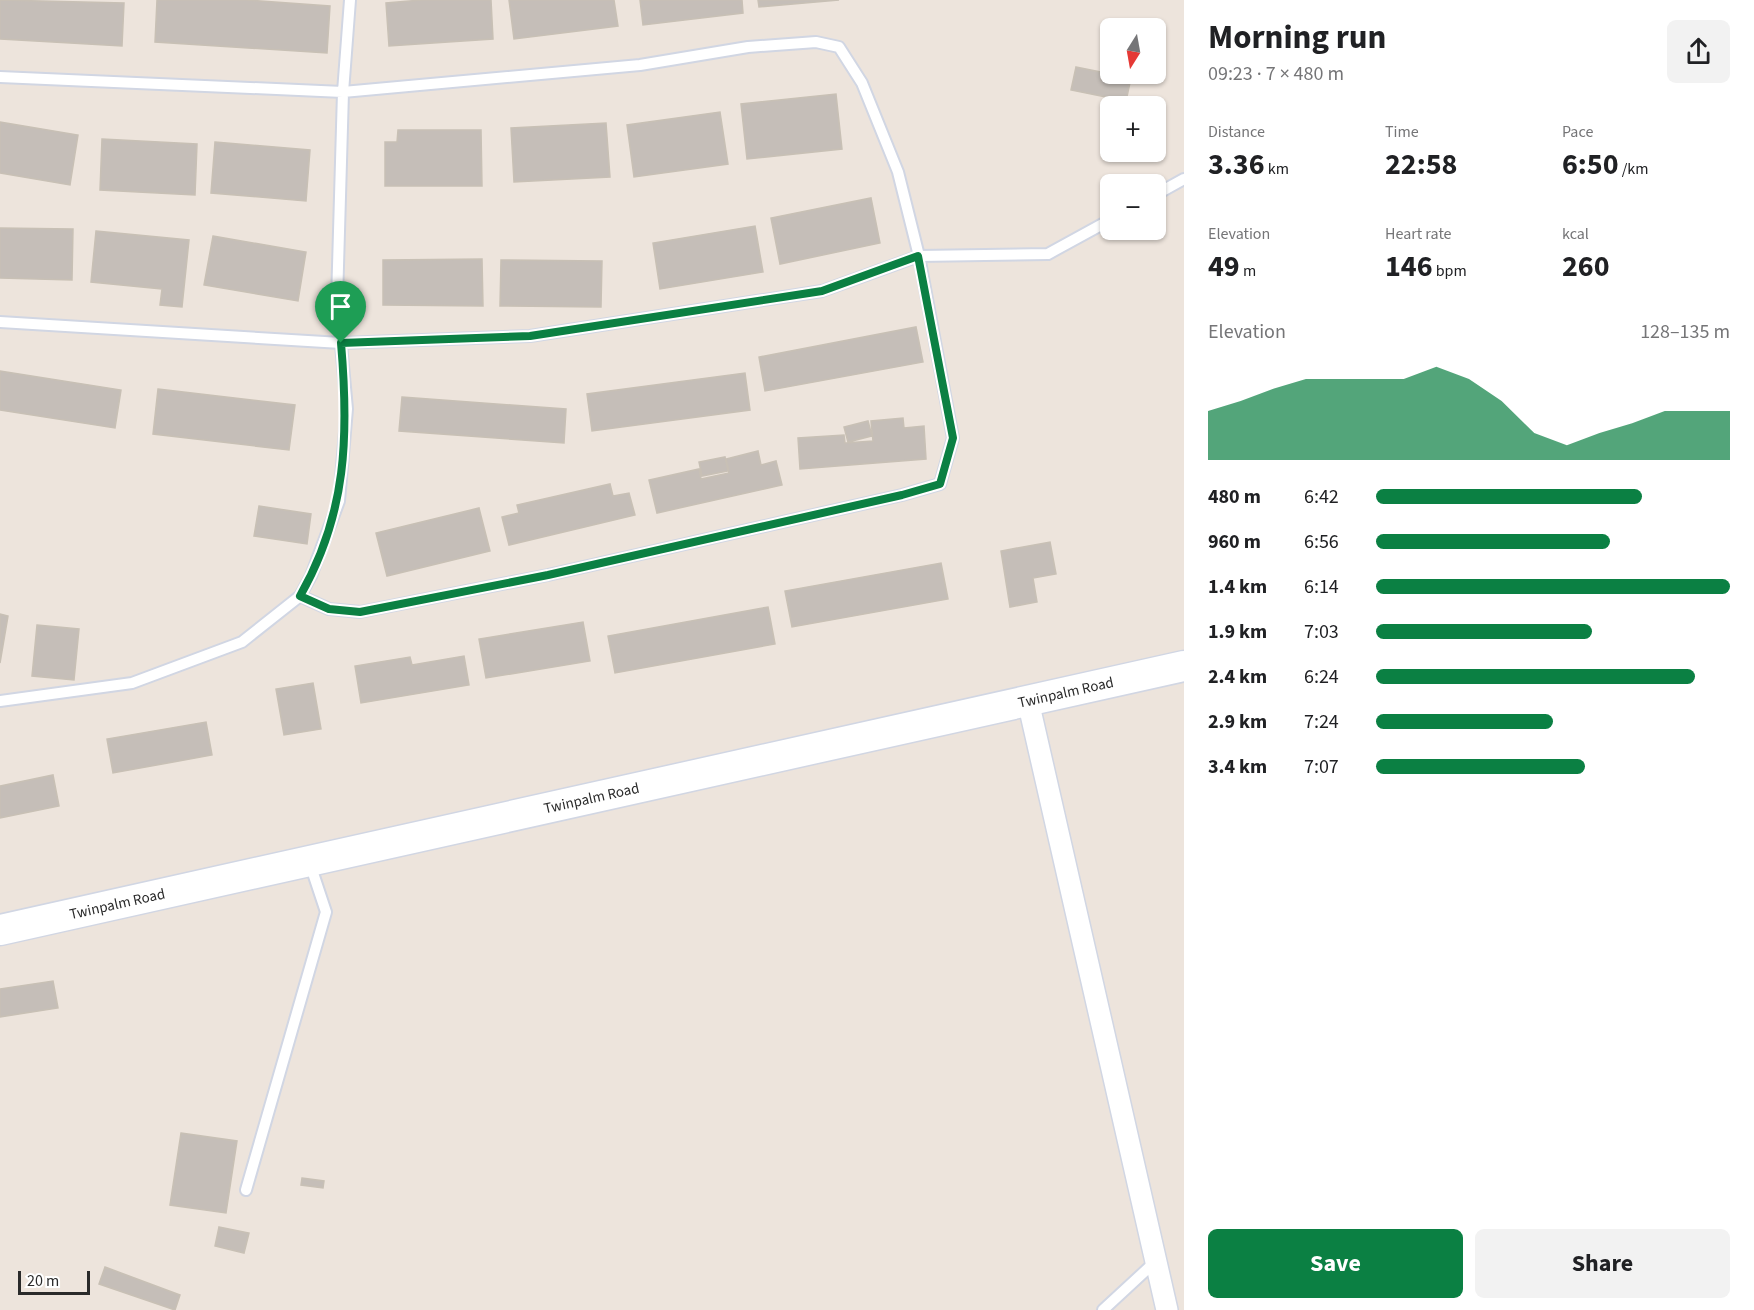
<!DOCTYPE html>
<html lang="en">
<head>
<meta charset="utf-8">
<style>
	:root { --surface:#fff; --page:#f2f2f2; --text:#202124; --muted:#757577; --accent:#0b8043 }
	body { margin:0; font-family:"Source Sans 3",sans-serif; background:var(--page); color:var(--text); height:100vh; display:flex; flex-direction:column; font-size:22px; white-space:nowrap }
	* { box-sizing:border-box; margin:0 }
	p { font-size:20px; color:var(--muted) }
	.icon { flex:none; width:33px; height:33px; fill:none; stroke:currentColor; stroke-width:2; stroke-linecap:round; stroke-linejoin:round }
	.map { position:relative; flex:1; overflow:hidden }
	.drawer { display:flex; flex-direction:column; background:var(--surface); width:570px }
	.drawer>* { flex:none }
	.needle { width:39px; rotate:191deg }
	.buttons { position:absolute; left:1100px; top:18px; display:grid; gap:12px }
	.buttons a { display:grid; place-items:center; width:66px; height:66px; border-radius:9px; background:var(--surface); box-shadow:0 2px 4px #0004; font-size:30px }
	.scale { position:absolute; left:18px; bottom:15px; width:72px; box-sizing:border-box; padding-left:6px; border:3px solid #2a2a2a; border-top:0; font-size:16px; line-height:21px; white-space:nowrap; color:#2a2a2a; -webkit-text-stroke:4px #fff; paint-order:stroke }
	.pin { position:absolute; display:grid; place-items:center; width:51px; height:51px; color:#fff; margin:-62px -26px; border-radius:50% 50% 50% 0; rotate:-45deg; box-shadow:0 0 6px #0007 }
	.pin .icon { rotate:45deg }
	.round { display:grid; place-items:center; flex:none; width:63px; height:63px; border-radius:9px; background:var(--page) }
	.head { display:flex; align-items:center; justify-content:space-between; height:102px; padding:0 24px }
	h1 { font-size:33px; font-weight:700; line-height:45px }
	.stats { display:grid; grid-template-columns:repeat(3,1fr); gap:9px; height:102px; padding:6px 24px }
	.stats div { display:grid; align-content:center }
	.stats b { font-size:30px; font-weight:700 }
	.stats small { font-size:16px; font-weight:400 }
	.stats p { font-size:16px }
	.chart { height:168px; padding:12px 24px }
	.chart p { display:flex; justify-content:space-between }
	.chart svg { width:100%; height:108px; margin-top:6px; fill:var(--accent); opacity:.7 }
	.cta { display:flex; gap:12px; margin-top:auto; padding:12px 24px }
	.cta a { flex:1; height:69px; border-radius:9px; background:var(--accent); color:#fff; font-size:24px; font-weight:700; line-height:69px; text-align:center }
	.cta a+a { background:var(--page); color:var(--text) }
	ul { padding:0 24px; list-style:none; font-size:20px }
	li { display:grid; grid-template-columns:96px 72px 1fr; align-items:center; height:45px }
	li i { height:15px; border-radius:8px; background:var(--accent) }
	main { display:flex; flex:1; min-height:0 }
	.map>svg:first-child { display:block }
	.building { fill:#c5beb8; stroke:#c8c0b5; stroke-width:1.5 }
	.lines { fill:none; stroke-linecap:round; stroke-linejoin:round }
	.service-casing { stroke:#d1d6e3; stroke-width:14 }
	.minor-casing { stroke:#d1d6e3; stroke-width:24 }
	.secondary-casing { stroke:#d1d6e3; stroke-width:33 }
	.service { stroke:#fff; stroke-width:10 }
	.minor { stroke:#fff; stroke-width:21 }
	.secondary { stroke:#fff; stroke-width:30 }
	.route-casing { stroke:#fff; stroke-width:12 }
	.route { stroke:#0b8043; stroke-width:8 }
	.labels { text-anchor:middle; stroke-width:5; stroke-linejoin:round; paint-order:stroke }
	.street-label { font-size:15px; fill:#2a2a2a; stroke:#fff }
</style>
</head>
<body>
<main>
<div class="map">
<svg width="1184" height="1310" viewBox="0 0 1184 1310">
	<rect width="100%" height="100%" fill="#ede4dc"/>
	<path class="building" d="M0,0L124,3L122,46L0,39Z
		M157,0H247L330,6L327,53L155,42Z
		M421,0H491L493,39L389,46L386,3Z
		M509,0H614L618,26L514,39Z
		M640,0H742L743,13L643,25Z
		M758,0H839L759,7Z
		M1076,67L1131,78L1126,101L1071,90Z
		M836,94L842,149L747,159L741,104Z
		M720,112L728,164L634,177L627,125Z
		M0,122L78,135L70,185L0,173Z
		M606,123L610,177L514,182L511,128Z
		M398,130H481L482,186H385V142H397Z
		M102,139L197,144L195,195L100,190Z
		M215,142L310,150L306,201L211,193Z
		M871,198L880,243L780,264L771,218Z
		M755,226L763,272L660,289L653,243Z
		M0,228L73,229L72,280L0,278Z
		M96,231L189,240L182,307L160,305L162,289L91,282Z
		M213,236L306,252L298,301L204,285Z
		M482,259L483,306L383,305V260Z
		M501,260L602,261L601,307L500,306Z
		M916,327L923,362L765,391L759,357Z
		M0,371L121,390L115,428L0,410Z
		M745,373L750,410L592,431L587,394Z
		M158,389L295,405L289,450L153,434Z
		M402,397L566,409L564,443L399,431Z
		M903,418L904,428L924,426L926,459L800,469L798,438L844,435L845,443L873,441L871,421Z
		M868,421L872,436L848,442L844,427Z
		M758,451L761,465L776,461L782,485L657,513L649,480L699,469L701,479L729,473L726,459Z
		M725,457L728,471L702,476L699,462Z
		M610,484L613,496L629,493L635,515L509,545L502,517L519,513L517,505Z
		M259,506L311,514L307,544L254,536Z
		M479,508L490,551L387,576L376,533Z
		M1050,542L1056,574L1033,578L1037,602L1010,607L1001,551Z
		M941,563L948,599L792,627L785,591Z
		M768,607L775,644L615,673L608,636Z
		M0,614L8,616L0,663Z
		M583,622L590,661L486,678L479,639Z
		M37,625L79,629L74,680L32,676Z
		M464,656L469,685L361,703L355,666L410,657L412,665Z
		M313,683L321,729L284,735L276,689Z
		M206,722L212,755L113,773L107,739Z
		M53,775L59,806L0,818V786Z
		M53,981L58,1008L0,1017V989Z
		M181,1133L237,1141L226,1213L170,1205Z
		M302,1178L324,1181L323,1188L301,1185Z
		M219,1227L249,1233L244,1253L215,1246Z
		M105,1267L180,1295L175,1310L99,1284Z"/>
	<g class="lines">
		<g class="service-casing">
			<path id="service" d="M0,77L343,92L640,65L748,47L816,42L839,47L862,83L898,172L919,256L953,438L940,484L902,495L548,575L360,612L329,609L300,596
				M1155,195L1184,179
				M0,322L341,343L530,336L822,291L919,256L1048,254L1110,220
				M0,701L132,683L242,642L300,596L311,576L339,501L347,409L337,301L343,92L350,0
				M246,1190L326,912L310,864
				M1103,1310L1156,1261"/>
		</g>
		<g class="minor-casing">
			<path id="minor" d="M1028,701L1167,1310"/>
		</g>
		<g class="secondary-casing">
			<g id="secondary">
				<path id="s1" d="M0,930L1184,666"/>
			</g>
		</g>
		<use href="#service" class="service"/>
		<use href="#minor" class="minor"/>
		<use href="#secondary" class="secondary"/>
	</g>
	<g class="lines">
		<g class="route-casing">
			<path id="route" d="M918,256L953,438L940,484L902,495L548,575L360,612L329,609L300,596C347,514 349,435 341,343L530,336L822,291Z"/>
		</g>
		<use href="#route" class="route"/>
	</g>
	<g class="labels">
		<g class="street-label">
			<text dy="5" stroke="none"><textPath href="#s1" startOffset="1092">Twinpalm Road</textPath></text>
			<text dy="5" stroke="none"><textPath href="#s1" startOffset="606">Twinpalm Road</textPath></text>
			<text dy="5" stroke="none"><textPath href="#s1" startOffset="120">Twinpalm Road</textPath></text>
		</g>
	</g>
</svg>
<div class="buttons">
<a><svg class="needle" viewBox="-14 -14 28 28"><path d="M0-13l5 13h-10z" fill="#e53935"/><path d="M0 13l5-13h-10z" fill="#757577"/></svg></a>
<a>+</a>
<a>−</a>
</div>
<div class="scale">20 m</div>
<div class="pin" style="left:341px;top:343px;background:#1e9e55"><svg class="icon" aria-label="arrive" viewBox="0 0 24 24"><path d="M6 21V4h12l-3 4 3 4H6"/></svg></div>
</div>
<section class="drawer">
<div class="head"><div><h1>Morning run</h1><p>09:23 · 7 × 480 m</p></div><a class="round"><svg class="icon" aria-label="share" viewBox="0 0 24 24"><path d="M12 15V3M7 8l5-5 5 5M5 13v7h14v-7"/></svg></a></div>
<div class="stats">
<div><p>Distance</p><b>3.36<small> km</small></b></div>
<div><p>Time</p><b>22:58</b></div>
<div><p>Pace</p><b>6:50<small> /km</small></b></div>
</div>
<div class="stats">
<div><p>Elevation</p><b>49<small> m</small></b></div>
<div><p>Heart rate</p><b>146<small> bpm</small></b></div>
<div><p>kcal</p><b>260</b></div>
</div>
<div class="chart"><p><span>Elevation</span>128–135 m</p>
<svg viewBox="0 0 160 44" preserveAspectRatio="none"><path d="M0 44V24L10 20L20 15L30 11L40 11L50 11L60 11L70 6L80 11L90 20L100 33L110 38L120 33L130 29L140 24L150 24L160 24V44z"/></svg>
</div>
<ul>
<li><b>480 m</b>6:42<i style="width:75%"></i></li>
<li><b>960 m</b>6:56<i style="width:66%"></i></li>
<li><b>1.4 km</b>6:14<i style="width:100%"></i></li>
<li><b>1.9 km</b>7:03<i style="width:61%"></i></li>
<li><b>2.4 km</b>6:24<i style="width:90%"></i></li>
<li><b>2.9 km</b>7:24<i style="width:50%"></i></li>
<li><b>3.4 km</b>7:07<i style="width:59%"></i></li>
</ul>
<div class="cta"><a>Save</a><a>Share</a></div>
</section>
</main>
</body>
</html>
